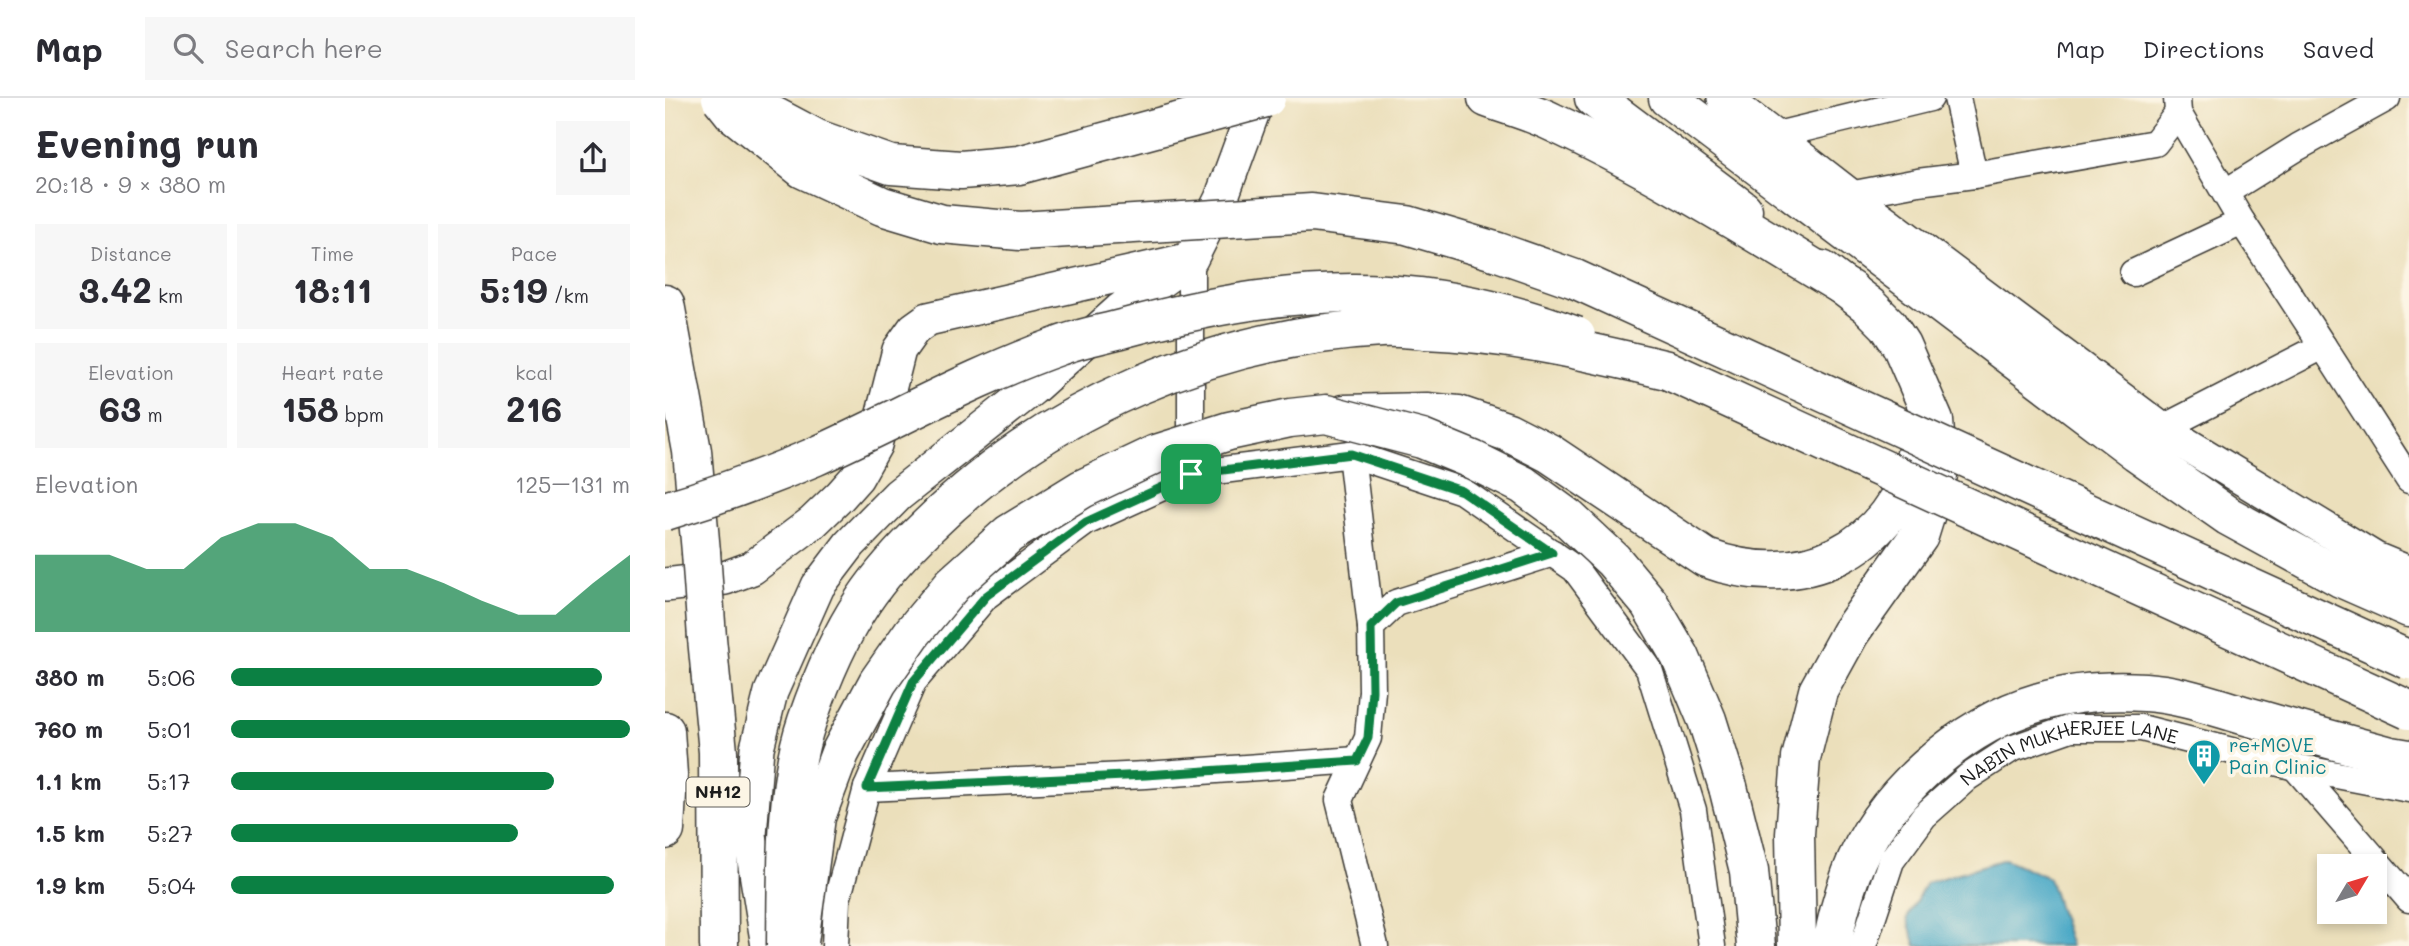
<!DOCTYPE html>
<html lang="en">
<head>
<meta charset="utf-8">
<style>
	:root { --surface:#fff; --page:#f7f7f7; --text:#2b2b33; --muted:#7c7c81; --line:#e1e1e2; --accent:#0b8043 }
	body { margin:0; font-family:Mali,sans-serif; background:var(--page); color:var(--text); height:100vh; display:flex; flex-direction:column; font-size:26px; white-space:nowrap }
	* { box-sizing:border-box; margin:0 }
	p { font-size:23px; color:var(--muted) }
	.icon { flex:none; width:38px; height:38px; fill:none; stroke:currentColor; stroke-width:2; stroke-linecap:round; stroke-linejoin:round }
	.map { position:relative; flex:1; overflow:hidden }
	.details { display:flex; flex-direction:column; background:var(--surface); width:665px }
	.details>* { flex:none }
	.needle { width:46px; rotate:52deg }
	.controls { position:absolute; left:1652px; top:756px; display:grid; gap:14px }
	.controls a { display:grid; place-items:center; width:70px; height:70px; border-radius:0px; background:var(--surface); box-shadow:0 4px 10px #0003; font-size:35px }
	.pin { position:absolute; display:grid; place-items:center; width:60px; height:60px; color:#fff; margin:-30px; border-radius:14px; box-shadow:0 4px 10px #0006 }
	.round { display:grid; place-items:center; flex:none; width:74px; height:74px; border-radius:0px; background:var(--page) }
	.summary { display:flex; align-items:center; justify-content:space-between; height:119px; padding:0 35px }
	h1 { font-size:38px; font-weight:700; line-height:52px }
	.stats { display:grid; grid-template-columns:repeat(3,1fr); gap:10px; height:119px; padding:7px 35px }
	.stats div { display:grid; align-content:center; border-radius:0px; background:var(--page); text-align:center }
	.stats b { font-size:35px; font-weight:700 }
	.stats small { font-size:19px; font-weight:400 }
	.stats p { font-size:19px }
	.chart { height:196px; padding:14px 35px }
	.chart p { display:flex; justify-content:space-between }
	.chart svg { width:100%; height:126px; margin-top:7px; fill:var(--accent); opacity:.7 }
	ul { padding:0 35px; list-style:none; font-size:23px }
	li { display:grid; grid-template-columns:112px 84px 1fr; align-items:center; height:52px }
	li i { height:18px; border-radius:9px; background:var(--accent) }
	header { display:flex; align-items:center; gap:42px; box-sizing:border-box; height:98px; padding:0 35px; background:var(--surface); border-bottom:2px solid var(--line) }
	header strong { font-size:33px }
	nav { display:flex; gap:38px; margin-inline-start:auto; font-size:24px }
	.search { width:490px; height:63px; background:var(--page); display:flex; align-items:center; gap:18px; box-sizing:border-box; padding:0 24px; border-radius:0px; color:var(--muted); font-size:26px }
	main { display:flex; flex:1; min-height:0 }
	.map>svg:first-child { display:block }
	.water { fill:#47a7c6; stroke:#326271; stroke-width:2 }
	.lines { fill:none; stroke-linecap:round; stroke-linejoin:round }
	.minor-casing { stroke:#3b3934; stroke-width:29 }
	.tertiary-casing { stroke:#3b3934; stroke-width:36 }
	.primary-casing { stroke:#3b3934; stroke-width:41 }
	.trunk-casing { stroke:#3b3934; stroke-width:41 }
	.motorway-casing { stroke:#3b3934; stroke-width:41 }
	.minor { stroke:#fff; stroke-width:26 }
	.tertiary { stroke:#fff; stroke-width:33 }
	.primary { stroke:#fff; stroke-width:38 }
	.trunk { stroke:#fff; stroke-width:38 }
	.motorway { stroke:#fff; stroke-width:38 }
	.primary-bridge-casing { stroke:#3b3934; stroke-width:41; stroke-linecap:butt }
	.trunk-bridge-casing { stroke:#3b3934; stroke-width:41; stroke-linecap:butt }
	.motorway-bridge-casing { stroke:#3b3934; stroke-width:41; stroke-linecap:butt }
	.primary-bridge { stroke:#fff; stroke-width:38 }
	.trunk-bridge { stroke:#fff; stroke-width:38 }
	.motorway-bridge { stroke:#fff; stroke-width:38 }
	.route-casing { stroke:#fff; stroke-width:14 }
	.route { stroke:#0b8043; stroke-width:9 }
	.labels { text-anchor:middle; stroke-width:7; stroke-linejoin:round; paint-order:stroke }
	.shield { fill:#fcf5e5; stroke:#5f5d58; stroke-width:2 }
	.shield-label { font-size:18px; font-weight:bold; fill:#1c1c1c }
	.culture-label { font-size:19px; fill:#0d838f; stroke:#fcf5e5; text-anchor:start }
	.street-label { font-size:19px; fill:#1c1c1c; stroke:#fcf5e5 }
</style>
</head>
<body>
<header>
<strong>Map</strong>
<div class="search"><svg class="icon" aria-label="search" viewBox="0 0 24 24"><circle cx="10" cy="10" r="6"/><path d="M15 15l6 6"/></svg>Search here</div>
<nav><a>Map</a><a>Directions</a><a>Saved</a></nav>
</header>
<main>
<section class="details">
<div class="summary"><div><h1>Evening run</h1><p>20:18 · 9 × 380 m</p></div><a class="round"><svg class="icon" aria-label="share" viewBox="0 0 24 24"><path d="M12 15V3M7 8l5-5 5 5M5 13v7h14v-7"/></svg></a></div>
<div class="stats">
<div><p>Distance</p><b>3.42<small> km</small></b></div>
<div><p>Time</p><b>18:11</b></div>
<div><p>Pace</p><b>5:19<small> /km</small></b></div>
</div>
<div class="stats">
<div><p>Elevation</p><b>63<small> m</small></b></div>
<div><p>Heart rate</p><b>158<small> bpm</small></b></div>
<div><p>kcal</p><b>216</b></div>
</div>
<div class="chart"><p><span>Elevation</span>125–131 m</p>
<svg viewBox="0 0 160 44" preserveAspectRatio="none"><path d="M0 44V17L10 17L20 17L30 22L40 22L50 11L60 6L70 6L80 11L90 22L100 22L110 27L120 33L130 38L140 38L150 27L160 17V44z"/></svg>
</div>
<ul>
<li><b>380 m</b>5:06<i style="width:93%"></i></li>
<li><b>760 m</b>5:01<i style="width:100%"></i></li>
<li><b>1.1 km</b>5:17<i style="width:81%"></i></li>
<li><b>1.5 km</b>5:27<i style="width:72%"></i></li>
<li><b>1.9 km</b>5:04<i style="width:96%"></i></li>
</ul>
</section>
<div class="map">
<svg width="1744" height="848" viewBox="0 0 1744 848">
	<rect width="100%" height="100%" fill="#fcf5e5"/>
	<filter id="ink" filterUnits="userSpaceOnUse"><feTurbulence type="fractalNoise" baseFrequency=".0143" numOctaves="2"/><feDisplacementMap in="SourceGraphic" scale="14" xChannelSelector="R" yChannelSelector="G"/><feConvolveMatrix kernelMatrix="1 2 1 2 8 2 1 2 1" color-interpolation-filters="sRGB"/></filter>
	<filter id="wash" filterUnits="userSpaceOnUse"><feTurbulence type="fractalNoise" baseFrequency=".00686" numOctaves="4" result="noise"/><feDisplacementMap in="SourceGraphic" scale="28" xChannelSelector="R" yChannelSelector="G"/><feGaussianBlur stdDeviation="1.57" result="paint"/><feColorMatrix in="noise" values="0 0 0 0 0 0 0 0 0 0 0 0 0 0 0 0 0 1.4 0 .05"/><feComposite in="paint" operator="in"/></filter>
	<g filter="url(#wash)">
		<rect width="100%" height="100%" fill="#ebdfbb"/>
		<path class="water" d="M1340,761L1384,780L1406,848H1251L1242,820L1261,785Z"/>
	</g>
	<g filter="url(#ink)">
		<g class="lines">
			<g class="minor-casing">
				<g id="minor">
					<path d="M1292,0L1309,77"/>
					<path d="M1512,0L1513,15L1577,124L1658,248"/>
					<path d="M1108,38L1265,0"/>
					<path d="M1561,94L1633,49L1722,0"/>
					<path d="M1184,97L1253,84L1309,77L1490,45L1513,15"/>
					<path d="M526,161V359"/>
					<path d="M1468,175L1577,124"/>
					<path d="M1496,331L1658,248L1744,382"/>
					<path d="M686,356L706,529"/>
					<path d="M1630,669L1744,801"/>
					<path d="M202,690L481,677L692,662"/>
					<path d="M170,848L172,802L202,690L248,584L321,498L421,424L526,376L686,356L797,393L910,471L984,571L1028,712L1047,848"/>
					<path d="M710,848L674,702L703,640L707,593L706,529L731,505L888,455"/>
					<path id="s1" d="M1198,848L1226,763L1259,718L1303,679L1346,651L1406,630H1476L1630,669L1744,691"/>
				</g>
			</g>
			<g class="tertiary-casing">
				<path id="tertiary" d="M1059,0L1184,97L1496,331L1710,461L1744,475
					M0,487L60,480L87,470L148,424L175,398L192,379L210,347L234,252L249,231L263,221L526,161L556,101L593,0
					M103,848L85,737L92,650L106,594L153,488L185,446L233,397L367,291L455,212L526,161"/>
			</g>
			<g class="primary-casing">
				<path id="primary" d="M929,0L1078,112
					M1003,0L1472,354L1563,418L1676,480L1744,510
					M679,316L761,314L793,317L843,334L884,355L1041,460C1135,495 1228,454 1252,353
					M1063,689L1084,773L1091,848
					M1132,848L1130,736L1136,660L1153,593L1185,535L1254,438L1273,377L1269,323L1236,247L1223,227L1204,208L1157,172
					M1167,848C1171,824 1177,800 1186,776C1214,699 1296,627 1375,604C1409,594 1446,592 1480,594C1514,596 1547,608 1578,617C1628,631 1677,645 1726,658L1744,661"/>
			</g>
			<g class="trunk-casing">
				<path id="trunk" d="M0,206L27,353L36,454
					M42,540L53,654L54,848
					M0,633L3,677L0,732"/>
			</g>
			<g class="motorway-casing">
				<path id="motorway" d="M822,0C844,8 867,14 887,24C991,72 1088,134 1185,192"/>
			</g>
			<use href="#minor" class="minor"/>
			<use href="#tertiary" class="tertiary"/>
			<use href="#primary" class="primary"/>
			<use href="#trunk" class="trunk"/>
			<use href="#motorway" class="motorway"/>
			<g class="primary-bridge-casing">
				<path id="primary-bridge" d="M0,413C50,398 100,380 149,359C231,322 309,278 394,248C415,240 438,236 460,230C545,207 633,191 721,196C785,200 852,216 911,238
					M134,844L151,719L175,655L213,584L248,534L288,486L344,436L417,391L491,356L564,333L625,320L661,316L757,341L808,362L858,387L903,420L948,462L984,505L1015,558L1042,622L1063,689"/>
			</g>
			<g class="trunk-bridge-casing">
				<path id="trunk-bridge" d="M36,454L42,540"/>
			</g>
			<g class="motorway-bridge-casing">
				<path id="motorway-bridge" d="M56,0L68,15L138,71L217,108L277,126L355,133L647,115L742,127L833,154L910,181L1744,562
					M82,4L152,41L226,67L296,72L354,67L601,0
					M121,848C122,778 119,690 142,623C156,582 174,539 198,503C216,476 240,450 264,427C383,310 549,239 716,230C731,229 746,231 760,232C843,235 922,253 1002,272L1744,612"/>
			</g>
			<use href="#primary-bridge" class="primary-bridge"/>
			<use href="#trunk-bridge" class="trunk-bridge"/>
			<use href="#motorway-bridge" class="motorway-bridge"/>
		</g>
	</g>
	<g class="lines" filter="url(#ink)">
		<g class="route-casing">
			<path id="route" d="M686,356L797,393L887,455L731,505L706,529L707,593L703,640L692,663L481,677L202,690L248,584L321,498L421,424L526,376Z"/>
		</g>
		<use href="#route" class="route"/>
	</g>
	<defs>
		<g id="building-pin" transform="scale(1.75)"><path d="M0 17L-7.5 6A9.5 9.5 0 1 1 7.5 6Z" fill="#0f9aa8" stroke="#fcf5e5"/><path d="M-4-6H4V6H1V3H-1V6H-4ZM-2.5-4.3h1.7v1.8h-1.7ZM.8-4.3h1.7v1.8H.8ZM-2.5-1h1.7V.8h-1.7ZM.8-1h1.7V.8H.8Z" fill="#fff"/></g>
	</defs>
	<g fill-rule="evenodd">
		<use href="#building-pin" x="1539" y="658"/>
	</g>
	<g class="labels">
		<rect class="shield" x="21.5" y="679.5" width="63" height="29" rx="5"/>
		<g class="shield-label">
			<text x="53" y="700">NH12</text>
		</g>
		<g class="culture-label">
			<text x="1564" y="654">re+MOVE<tspan x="1564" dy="22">Pain Clinic</tspan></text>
		</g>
		<g class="street-label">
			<text dy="7" stroke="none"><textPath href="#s1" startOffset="312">NABIN MUKHERJEE LANE</textPath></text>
		</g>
	</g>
</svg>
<div class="controls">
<a><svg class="needle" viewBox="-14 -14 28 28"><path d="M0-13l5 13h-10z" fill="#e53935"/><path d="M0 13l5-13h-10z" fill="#7c7c81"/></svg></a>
</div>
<div class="pin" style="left:526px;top:376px;background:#1e9e55"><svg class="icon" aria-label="arrive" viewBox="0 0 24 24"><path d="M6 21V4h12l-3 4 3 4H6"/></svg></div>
</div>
</main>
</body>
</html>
